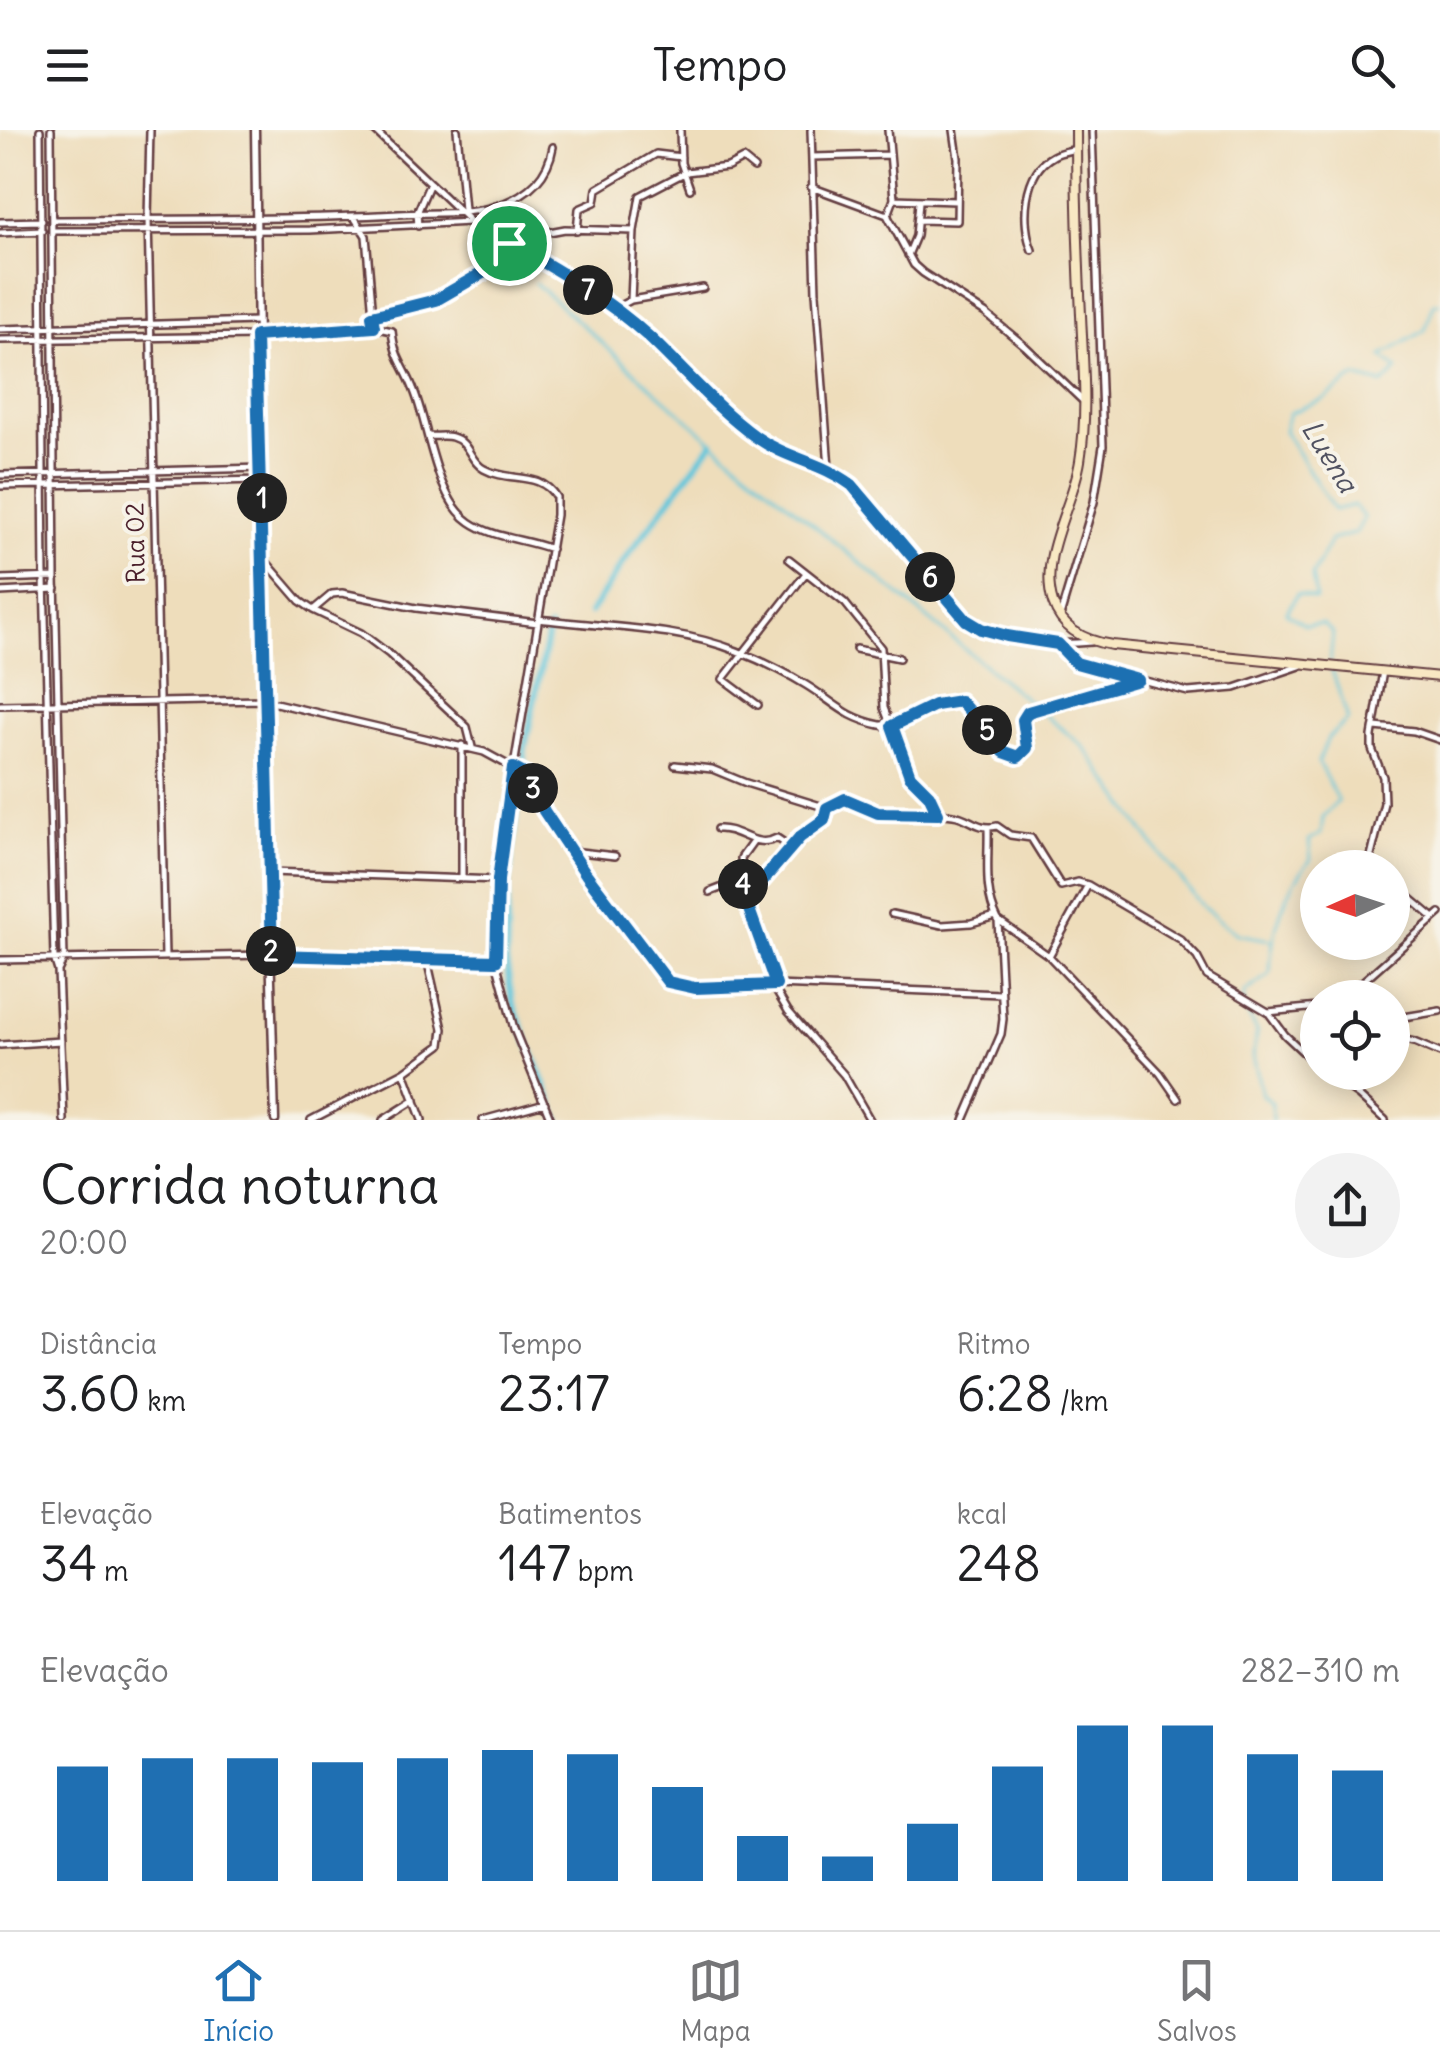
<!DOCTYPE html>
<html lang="pt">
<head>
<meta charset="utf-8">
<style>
	:root { --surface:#fff; --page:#f2f2f2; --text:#202124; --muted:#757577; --line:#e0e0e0; --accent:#1f6fb2 }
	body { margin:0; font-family:Delius,sans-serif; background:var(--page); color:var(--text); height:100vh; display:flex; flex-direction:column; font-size:38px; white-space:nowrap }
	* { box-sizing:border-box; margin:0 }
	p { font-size:32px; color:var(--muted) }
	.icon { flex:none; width:55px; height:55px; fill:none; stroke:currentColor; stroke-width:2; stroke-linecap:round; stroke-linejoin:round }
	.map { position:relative; height:990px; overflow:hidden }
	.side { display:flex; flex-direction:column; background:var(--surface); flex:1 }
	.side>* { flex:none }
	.needle { width:65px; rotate:267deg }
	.tools { position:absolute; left:1300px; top:720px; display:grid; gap:20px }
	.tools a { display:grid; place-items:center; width:110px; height:110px; border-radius:50%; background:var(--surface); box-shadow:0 5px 25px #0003; font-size:50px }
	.pin { position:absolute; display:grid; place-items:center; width:85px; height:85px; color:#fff; margin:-42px; border:5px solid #fff; border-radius:50%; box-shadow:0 2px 10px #0007 }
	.km { position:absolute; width:50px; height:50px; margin:-25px; border-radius:50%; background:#222; color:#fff; font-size:28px; line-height:50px; text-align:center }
	.round { display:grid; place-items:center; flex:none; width:105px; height:105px; border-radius:52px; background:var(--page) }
	.overview { display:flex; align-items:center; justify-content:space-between; height:170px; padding:0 40px }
	h1 { font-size:55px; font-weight:600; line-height:75px }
	.stats { display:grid; grid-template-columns:repeat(3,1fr); gap:15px; height:170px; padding:10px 40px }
	.stats div { display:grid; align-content:center }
	.stats b { font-size:50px; font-weight:600 }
	.stats small { font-size:28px; font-weight:400 }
	.stats p { font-size:28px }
	.chart { height:280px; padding:20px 40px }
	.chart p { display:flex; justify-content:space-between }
	.chart svg { width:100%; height:180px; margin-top:10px; stroke:var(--accent); stroke-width:6 }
	header { display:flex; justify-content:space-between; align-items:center; height:130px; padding:0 40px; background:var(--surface); font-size:45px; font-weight:600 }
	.menu { display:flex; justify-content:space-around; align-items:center; height:140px; border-top:2px solid var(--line); background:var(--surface); font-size:28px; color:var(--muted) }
	.menu a { display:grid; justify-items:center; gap:5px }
	.menu .active { color:var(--accent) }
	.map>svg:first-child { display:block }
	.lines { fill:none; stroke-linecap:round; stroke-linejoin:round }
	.stream { stroke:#5fc6db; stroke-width:2.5 }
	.canal { stroke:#5fc6db; stroke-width:6 }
	.minor-casing { stroke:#633c41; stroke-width:10 }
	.tertiary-casing { stroke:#633c41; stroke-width:11 }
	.secondary-casing { stroke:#633c41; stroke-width:12 }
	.minor { stroke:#fff; stroke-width:5 }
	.tertiary { stroke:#fff; stroke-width:6 }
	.secondary { stroke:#f8e8c3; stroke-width:8 }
	.route-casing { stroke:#fff; stroke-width:20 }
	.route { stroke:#1f6fb2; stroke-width:12 }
	.labels { text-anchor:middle; stroke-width:8; stroke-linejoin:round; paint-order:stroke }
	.street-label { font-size:25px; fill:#4a1f2b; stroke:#f7f3e8 }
	.water-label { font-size:28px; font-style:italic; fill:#505160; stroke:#f7f3e8 }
</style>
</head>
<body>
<header><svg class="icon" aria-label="menu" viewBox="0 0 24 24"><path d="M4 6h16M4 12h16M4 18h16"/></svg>Tempo<svg class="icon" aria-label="search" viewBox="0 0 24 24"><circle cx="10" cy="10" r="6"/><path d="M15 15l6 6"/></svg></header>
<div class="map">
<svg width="1440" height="990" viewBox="0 0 1440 990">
	<rect width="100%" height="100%" fill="#f7f3e8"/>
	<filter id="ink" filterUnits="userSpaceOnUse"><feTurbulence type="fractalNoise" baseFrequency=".01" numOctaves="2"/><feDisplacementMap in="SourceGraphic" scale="20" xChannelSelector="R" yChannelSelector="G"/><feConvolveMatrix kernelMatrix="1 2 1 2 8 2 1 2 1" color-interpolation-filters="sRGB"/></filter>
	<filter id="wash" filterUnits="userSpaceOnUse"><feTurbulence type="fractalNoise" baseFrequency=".0048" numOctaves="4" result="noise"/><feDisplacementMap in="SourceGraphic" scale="40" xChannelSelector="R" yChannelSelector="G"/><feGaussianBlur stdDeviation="2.25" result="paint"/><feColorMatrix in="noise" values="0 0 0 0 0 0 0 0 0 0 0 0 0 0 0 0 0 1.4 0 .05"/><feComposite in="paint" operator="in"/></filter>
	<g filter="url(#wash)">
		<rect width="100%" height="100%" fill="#edb"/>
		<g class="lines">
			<path class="stream" d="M535,153L713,312L1084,617L1154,716L1204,778L1237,804L1271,810
				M1330,533L1333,503L1323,494L1305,495L1286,483L1297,464L1316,469L1312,446L1331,410L1356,403L1364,388L1354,375L1334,380L1284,301L1289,283L1324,269L1355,247L1383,254L1398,239L1382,226L1425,200L1434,174L1440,173
				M1272,990V973L1262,965L1253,925L1257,902L1244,877V863L1270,844C1271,801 1283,763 1311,729L1309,710L1321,704L1323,686L1338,671L1318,632L1328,608L1348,590L1332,540"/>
			<path class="canal" d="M590,483L629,424L713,312
				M549,498L525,617L508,755L506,832L512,871L559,990"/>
		</g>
	</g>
	<g filter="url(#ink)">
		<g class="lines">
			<g class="minor-casing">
				<path id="minor" d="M40,0L44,448L54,828L58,841L64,990
					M51,0L55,447L64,828L59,839
					M150,0L148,89L165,826
					M374,0L471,92L566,143L614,179L645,204L756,307L797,329L829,338L851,355L966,490C1001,512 1050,516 1091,512
					M457,0L464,80
					M680,0L681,33L690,59
					M811,0L816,163L829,338
					M812,27L888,25
					M811,57L887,85L914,135L923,143L985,183L1025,216L1084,272
					M894,69L956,71
					M888,85L894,69L888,0
					M354,87L366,106L374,197
					M53,90C168,89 284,90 399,84C431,82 469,86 499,75C527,65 548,47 553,17
					M919,90L957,91L958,28L954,0
					M0,92L42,91
					M418,96L417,83L430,53
					M53,101L310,100L471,92
					M577,101L579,79L595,72L597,59L656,24L681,27
					M0,103L42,101
					M506,110L565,99L634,101L640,66L686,42L728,37L743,29L754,38
					M1032,120C1021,93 1023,42 1053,26C1059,22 1069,21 1076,19
					M908,125L916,106L919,72
					M631,170L634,101
					M614,179L631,170L703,158
					M372,185C390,181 410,179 427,174C460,164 492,141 509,113
					M0,199L256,191
					M0,210L256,206L374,197L392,201C395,229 403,233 413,258C429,295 434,367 470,392C493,408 525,409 551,419
					M428,306C435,307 445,305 452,307C470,312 469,331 484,339C509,353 539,340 556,367V385L505,690L499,750L496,831L514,899L551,990
					M0,345L262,338
					M0,356L262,350
					M263,428L300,471L313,480L332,464L342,463L416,478L538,493
					M789,429L845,473L881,518L884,578L910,645L929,665L938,684
					M0,449L55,447
					M0,462L56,459
					M313,480L361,503L389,524L467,597L472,617
					M1060,486L1094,372L1103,316L1092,0
					M539,489C606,498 673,496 737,521C760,530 785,542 806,555C834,572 845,588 880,595C907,600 931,569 960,571L1004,622L1014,627L1027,617L1023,590L1028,582L1138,551
					M1058,514L1076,533L1188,562L1235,558L1300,536
					M856,519L899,528
					M0,575L263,570L484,622L528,646L544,681L585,744L668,852L695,857L776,855L1001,864
					M758,575L723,549L806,443
					M1375,597L1414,601L1440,610
					M462,615V749
					M675,635L712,639L746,653L827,678L845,669C892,691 906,679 953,685C970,687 978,701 997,696L1010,705L1031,708L1061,756L1078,752L1088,755L1180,809L1197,827L1207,846L1268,882L1285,905L1318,936
					M717,699C739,697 755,720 777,708L792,718
					M754,710L741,728L743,756L776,855
					M571,721L615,726
					M1368,738L1384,673L1383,647L1372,619V606L1383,541
					M270,742L499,750
					M1392,758L1409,767L1434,788
					M710,762L723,757L733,759L749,748L763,750L799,707L823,690L827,678
					M892,784L942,795L971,793L996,786
					M998,790L1049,826L1160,943L1178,969
					M1049,826L1088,755
					M0,830L271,825L496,831
					M773,856L788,881L844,945L870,990
					M1344,868L1440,783
					M1268,882L1318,877
					M1392,889L1440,881
					M1392,907L1414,912L1440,923
					M0,915L61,911
					M404,942L422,990
					M1325,942L1359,966L1385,990
					M311,990L404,942L441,915L443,899L427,829
					M383,990L415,970
					M483,990L545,973
					M964,990L1001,904L1003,889L998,790C983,761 989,730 988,698"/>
			</g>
			<g class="tertiary-casing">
				<path id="tertiary" d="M255,0L263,570L275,990"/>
			</g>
			<g class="secondary-casing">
				<path id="secondary" d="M1076,0C1076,62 1078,123 1081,185C1083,233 1088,283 1080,331C1073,376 1038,426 1053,473C1062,500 1086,511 1112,515L1440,547"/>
			</g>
			<use href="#minor" class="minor"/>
			<use href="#tertiary" class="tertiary"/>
			<use href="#secondary" class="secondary"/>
		</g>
	</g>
	<g class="lines" filter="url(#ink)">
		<g class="route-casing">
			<path id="route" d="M509,113C559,140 607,169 649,207C684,240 717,279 756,307C787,329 821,332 852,355L966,490L981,499L1007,506L1058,514L1076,533L1138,550L1028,582L1023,590L1027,618L1018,627L1004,622L960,571L935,575L892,596L910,646L929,665L938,684L878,683L845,669L827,678L824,690L800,707L763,750L743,751L745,768L776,855L695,858L668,852L586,744L544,681L528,646L513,638L498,750L496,831L272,825L256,206L374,197L372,186L436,170L493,137Z"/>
		</g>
		<use href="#route" class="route"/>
	</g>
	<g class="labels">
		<g class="street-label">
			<text transform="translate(135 413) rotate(-91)" y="9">Rua 02</text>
		</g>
		<g class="water-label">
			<text transform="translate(1330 326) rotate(58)" y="10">Luena</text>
		</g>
	</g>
</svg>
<div class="tools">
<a><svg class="needle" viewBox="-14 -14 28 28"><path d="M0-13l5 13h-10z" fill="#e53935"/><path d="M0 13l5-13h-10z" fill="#757577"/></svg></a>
<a><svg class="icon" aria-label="locate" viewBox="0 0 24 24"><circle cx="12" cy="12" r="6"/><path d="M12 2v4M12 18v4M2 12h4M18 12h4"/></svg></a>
</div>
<div class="pin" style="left:509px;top:113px;background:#1e9e55"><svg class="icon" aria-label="arrive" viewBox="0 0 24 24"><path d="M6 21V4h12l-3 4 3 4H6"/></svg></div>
<b class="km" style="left:262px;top:368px">1</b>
<b class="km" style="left:271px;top:821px">2</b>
<b class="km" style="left:533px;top:658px">3</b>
<b class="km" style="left:743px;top:754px">4</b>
<b class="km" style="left:987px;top:600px">5</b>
<b class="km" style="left:930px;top:447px">6</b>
<b class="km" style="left:588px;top:160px">7</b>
</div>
<section class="side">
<div class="overview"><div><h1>Corrida noturna</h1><p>20:00</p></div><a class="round"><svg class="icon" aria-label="share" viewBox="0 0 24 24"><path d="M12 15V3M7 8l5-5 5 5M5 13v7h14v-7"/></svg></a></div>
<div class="stats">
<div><p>Distância</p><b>3.60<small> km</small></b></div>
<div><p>Tempo</p><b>23:17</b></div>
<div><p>Ritmo</p><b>6:28<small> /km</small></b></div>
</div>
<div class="stats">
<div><p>Elevação</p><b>34<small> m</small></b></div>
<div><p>Batimentos</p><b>147<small> bpm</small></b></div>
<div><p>kcal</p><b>248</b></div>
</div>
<div class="chart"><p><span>Elevação</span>282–310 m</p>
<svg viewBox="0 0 160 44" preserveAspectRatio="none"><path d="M5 44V16M15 44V14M25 44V14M35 44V15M45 44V14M55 44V12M65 44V13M75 44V21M85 44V33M95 44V38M105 44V30M115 44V16M125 44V6M135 44V6M145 44V13M155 44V17"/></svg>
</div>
</section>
<nav class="menu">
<a class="active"><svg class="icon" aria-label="home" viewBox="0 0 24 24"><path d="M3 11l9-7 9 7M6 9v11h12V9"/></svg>Início</a>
<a><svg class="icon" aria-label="map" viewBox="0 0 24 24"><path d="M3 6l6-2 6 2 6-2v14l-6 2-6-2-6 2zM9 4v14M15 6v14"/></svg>Mapa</a>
<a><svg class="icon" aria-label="saved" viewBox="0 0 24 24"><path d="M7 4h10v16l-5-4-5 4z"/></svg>Salvos</a>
</nav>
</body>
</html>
